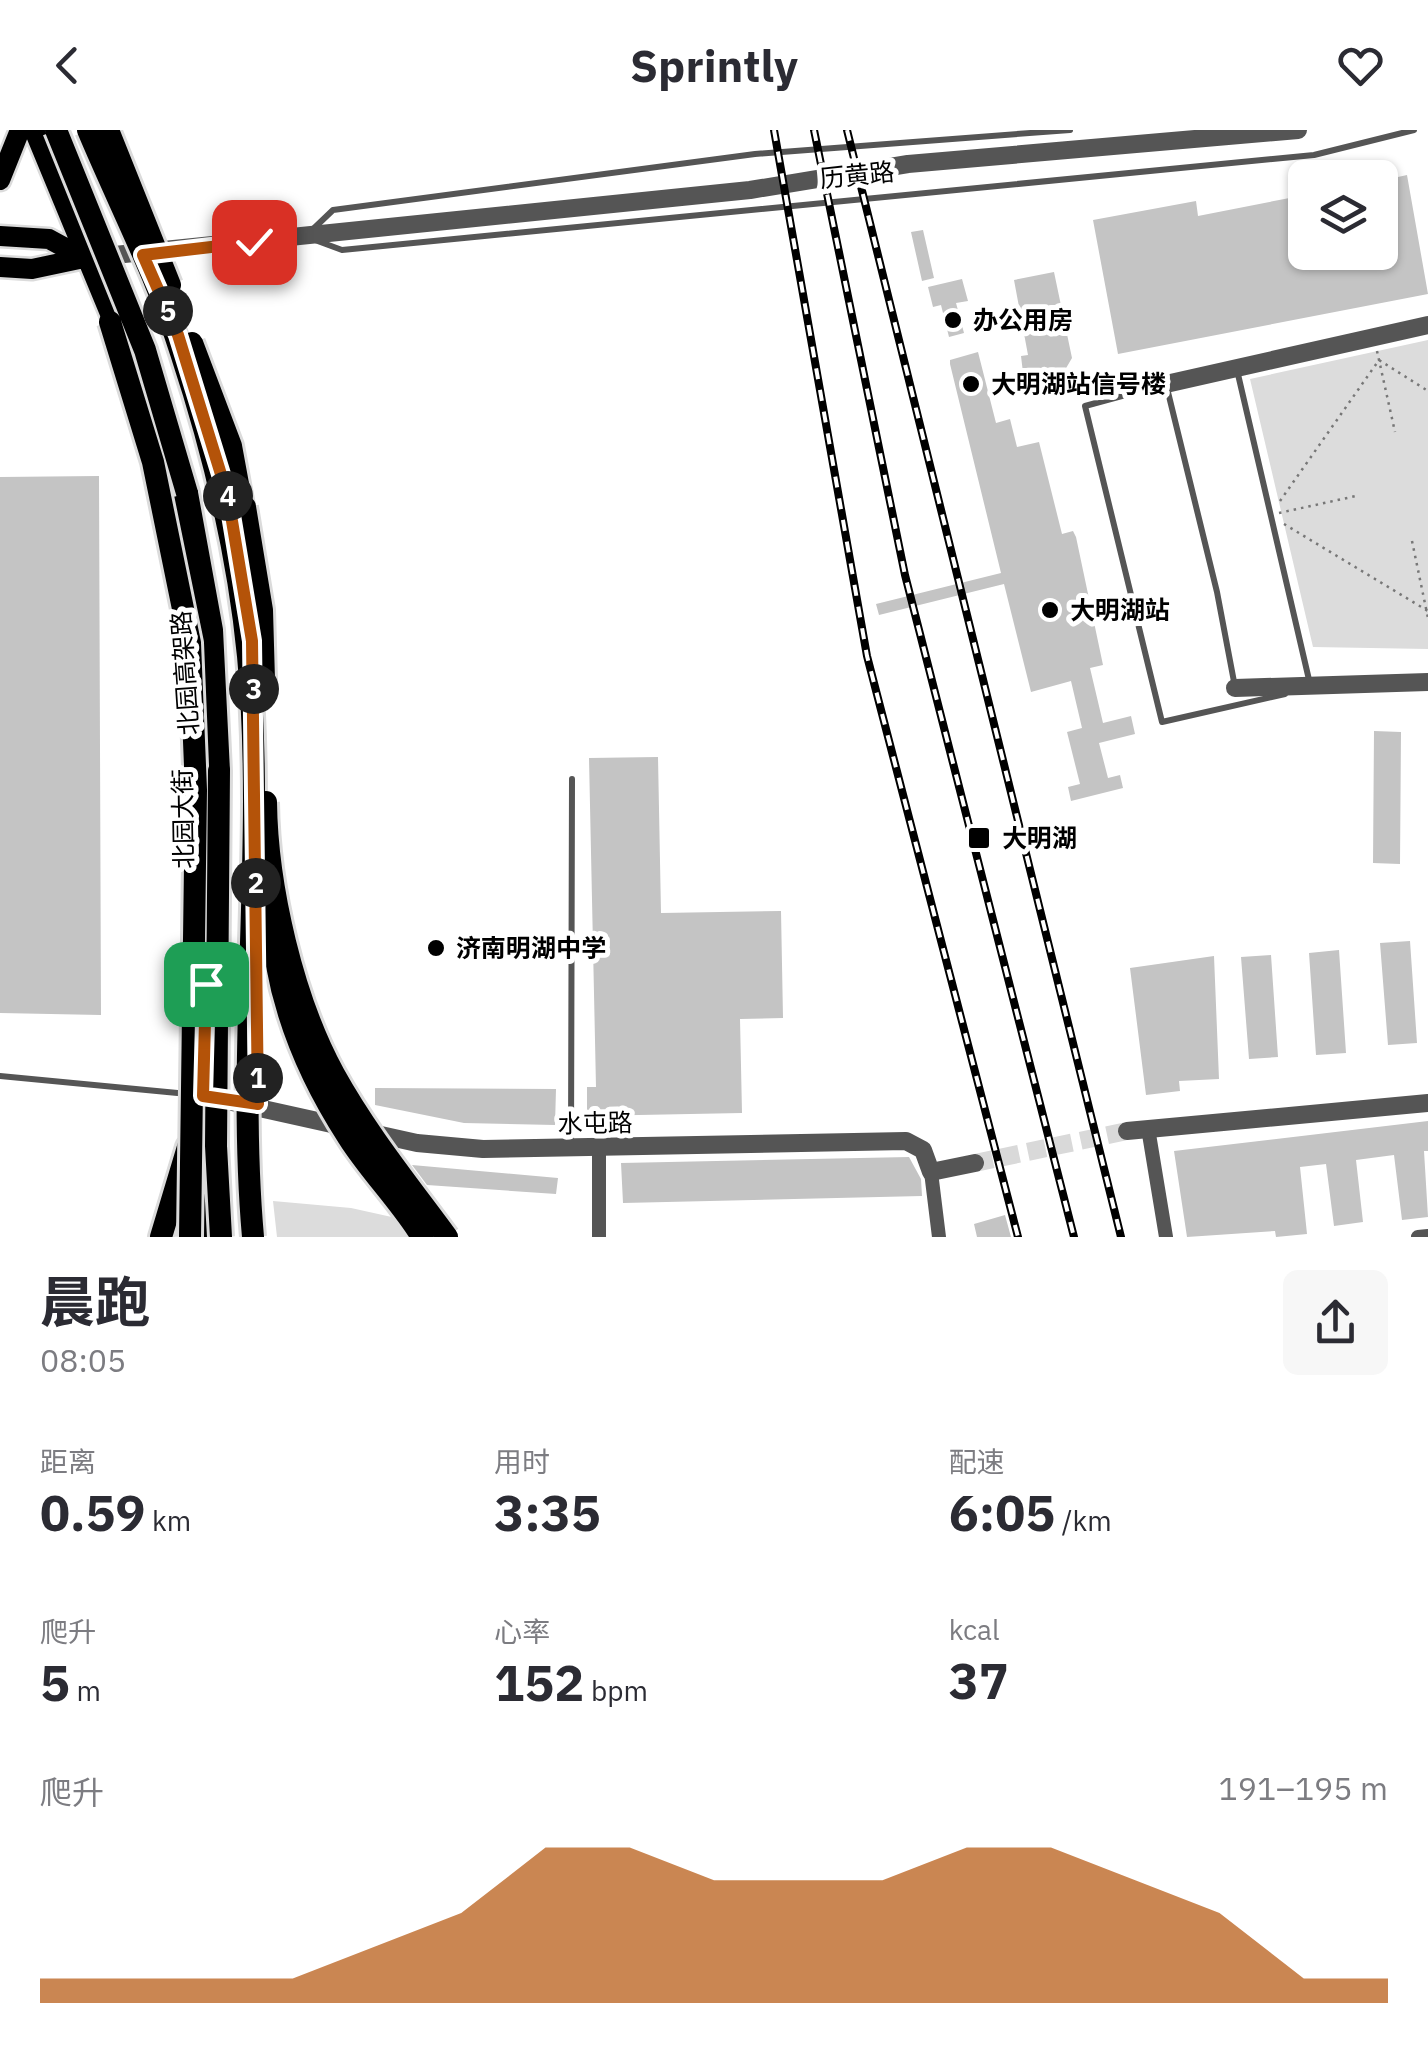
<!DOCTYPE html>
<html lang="zh">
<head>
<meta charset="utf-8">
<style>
	:root { --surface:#fff; --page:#f7f7f7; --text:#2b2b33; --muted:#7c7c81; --accent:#b45309 }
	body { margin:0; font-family:"IBM Plex Sans","Noto Sans SC",sans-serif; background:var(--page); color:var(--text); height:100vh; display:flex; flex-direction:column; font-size:38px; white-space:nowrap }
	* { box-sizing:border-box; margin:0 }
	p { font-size:32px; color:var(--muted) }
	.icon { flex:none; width:55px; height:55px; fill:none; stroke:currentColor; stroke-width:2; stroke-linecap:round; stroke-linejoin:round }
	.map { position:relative; height:1107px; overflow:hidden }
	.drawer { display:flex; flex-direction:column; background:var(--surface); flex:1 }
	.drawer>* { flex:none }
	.buttons { position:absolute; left:1288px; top:30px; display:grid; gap:20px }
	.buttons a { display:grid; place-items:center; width:110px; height:110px; border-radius:15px; background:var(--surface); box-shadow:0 2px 8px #0004; font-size:50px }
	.pin { position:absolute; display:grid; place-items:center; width:85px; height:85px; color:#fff; margin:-42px; border-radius:20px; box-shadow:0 5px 15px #0006 }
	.km { position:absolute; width:50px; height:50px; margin:-25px; border-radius:50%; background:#222; color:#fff; font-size:28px; line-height:50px; text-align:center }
	.round { display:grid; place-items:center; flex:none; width:105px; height:105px; border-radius:15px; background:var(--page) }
	.head { display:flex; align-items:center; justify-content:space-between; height:170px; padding:0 40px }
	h1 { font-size:55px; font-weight:700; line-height:75px }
	.metrics { display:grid; grid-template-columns:repeat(3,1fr); gap:15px; height:170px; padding:10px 40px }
	.metrics div { display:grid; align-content:center }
	.metrics b { font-size:50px; font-weight:700 }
	.metrics small { font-size:28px; font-weight:400 }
	.metrics p { font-size:28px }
	.chart { height:280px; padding:20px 40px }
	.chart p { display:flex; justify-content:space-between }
	.chart svg { width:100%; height:180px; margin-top:10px; fill:var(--accent); opacity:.7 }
	header { display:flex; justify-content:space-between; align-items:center; height:130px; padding:0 40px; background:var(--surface); font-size:45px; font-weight:700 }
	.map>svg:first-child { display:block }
	.green { fill:#dcdcdc }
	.building { fill:#c4c4c4 }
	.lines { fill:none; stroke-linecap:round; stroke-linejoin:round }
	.tertiary-tunnel { stroke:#d9d9d9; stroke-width:18; stroke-dasharray:18 9; stroke-linecap:butt }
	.primary-casing { stroke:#dbdbdb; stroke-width:25 }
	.trunk-casing { stroke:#dbdbdb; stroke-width:28 }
	.path { stroke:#777; stroke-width:2.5; stroke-dasharray:2.5 5; stroke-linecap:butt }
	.service { stroke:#555; stroke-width:6 }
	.minor { stroke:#555; stroke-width:14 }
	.tertiary { stroke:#555; stroke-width:18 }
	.primary { stroke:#000; stroke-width:20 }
	.trunk { stroke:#000; stroke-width:22 }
	.rail-casing { stroke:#000; stroke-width:8 }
	.rail { stroke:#fff; stroke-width:4; stroke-dasharray:11; stroke-linecap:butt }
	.trunk-bridge-casing { stroke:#dbdbdb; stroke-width:28; stroke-linecap:butt }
	.trunk-bridge { stroke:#000; stroke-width:22 }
	.route-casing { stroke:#fff; stroke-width:20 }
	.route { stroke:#b45309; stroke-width:12 }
	.poi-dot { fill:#000; stroke:#fff; stroke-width:4 }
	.labels { text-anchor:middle; stroke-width:10; stroke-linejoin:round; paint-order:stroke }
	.street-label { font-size:25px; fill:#000; stroke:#fff }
	.poi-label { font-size:25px; font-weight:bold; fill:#000; stroke:#fff; text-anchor:start }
</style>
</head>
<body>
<header><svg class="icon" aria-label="back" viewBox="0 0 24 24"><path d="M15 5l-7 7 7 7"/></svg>Sprintly<svg class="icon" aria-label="heart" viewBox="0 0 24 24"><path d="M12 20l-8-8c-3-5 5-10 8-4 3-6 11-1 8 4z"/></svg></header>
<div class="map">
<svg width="1428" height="1107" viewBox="0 0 1428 1107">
	<rect width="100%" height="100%" fill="#fff"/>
	<path class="green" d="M1428,210V519L1313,517L1250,249Z
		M273,1071L351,1078L428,1095L436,1107H277Z"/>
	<path class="building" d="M1407,45L1428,164L1118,224L1093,90L1196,71L1198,86L1305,65V122H1380V51Z
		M923,100L934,148L922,151L911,102Z
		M1054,142L1072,228L1062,245L1024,251L1021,226L1028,225L1014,150Z
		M962,149L968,171L956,173L964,203L949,207L941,175L933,177L928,157Z
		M978,222L996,293L1010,289L1017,317L1039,312L1062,404L1073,401L1076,407L1103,535L1090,538L1103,593L1131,586L1135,604L1099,613L1108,648L1120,645L1123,658L1071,671L1068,657L1080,654L1067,602L1082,598L1071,551L1031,562L1004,454L879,485L876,474L1001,443L950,234V230Z
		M99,346L101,885L0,883V347Z
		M1374,601L1401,602L1400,734L1373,733Z
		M658,627L661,783L781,781L783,888L740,889L742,983L587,986V957H596L589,628Z
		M1410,811L1417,913L1388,915L1380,813Z
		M1339,820L1346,923L1316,925L1309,823Z
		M1271,825L1278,927L1249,929L1241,827Z
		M1214,826L1219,949L1179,951L1180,961L1146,965L1130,838Z
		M375,958L556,959L555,995L464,993L375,975Z
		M1428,991V1021H1424L1428,1087L1402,1090L1394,1025L1356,1030L1363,1092L1334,1096L1326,1034L1300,1037L1307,1104L1276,1107L1275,1101L1187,1107L1174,1021Z
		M909,1027L921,1049L922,1066L623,1073L621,1033Z
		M412,1035L558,1048L556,1064L427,1055Z
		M1005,1085L1011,1107H977L974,1094Z"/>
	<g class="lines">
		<path class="tertiary-tunnel" d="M975,1033L1127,1001"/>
		<g class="primary-casing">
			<path id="primary" d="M34,0L118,203
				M0,50L20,0
				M0,106L49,109L84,128
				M0,137L32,139L84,128
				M139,252L176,368L203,535
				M206,599L208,695
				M207,809L203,965L208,1107"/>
		</g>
		<g class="trunk-casing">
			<path id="trunk" d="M187,363L212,500L219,641
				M161,1107L188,1017"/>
		</g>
		<path class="path" d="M1377,221L1395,302
			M1280,371L1379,230L1428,261
			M1279,383L1356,366
			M1284,394L1428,481
			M1412,411L1428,488"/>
		<path class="service" d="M310,102L333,80L755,24L1070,0
			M315,110L342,120L1314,25L1414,0
			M1237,240L1310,554
			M1235,557L1217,462L1166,254L1085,276L1162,592L1285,564
			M0,946L188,964
			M571,1017L572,649"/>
		<path class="minor" d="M1148,998L1166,1107
			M599,1018V1107
			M931,1042L939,1107
			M1418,1107L1428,1106"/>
		<path class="tertiary" d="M95,127L750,60L908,34L1298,0
			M1166,254L1428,195
			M1235,558L1428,552
			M205,966L417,1013L483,1019L906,1011L923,1020L931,1042L975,1033
			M1127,1001L1428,973"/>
		<use href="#primary" class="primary"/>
		<use href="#trunk" class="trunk"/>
		<g class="rail-casing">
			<path id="rail" d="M774,0L867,526L1018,1107
				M814,0L905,445L1074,1107
				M847,0L1121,1107"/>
		</g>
		<use href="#rail" class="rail"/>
		<g class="trunk-bridge-casing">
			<path id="trunk-bridge" d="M56,0L145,220L187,363
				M88,0C119,74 157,147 181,223C213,320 238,424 248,526C266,719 236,914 253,1107
				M108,0L170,155
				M110,192L153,332L190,513L196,660L190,1107
				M192,213L231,316L245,392
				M245,377L262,480L264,550
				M219,641L216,1016L221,1107
				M266,672C267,757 293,869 334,944C366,1002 408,1054 447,1107
				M271,781C274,862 304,939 348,1007C370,1042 400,1071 422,1107"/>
		</g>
		<use href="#trunk-bridge" class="trunk-bridge"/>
	</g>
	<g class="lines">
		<g class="route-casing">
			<path id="route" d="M206,854L203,966L258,974L252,511L228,367L178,205L143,125L254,112"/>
		</g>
		<use href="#route" class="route"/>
	</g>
	<g class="poi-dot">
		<circle cx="953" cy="190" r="10"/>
		<circle cx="971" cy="254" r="10"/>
		<circle cx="1050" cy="480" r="10"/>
		<rect x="967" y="696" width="24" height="24" rx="5"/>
		<circle cx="436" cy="818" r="10"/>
	</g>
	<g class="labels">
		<g class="street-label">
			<text transform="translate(857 45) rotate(-6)" y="9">历黄路</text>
			<text transform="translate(185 543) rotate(-94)" y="9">北园高架路</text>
			<text transform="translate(183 689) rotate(-91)" y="9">北园大街</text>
			<text transform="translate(595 993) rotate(-1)" y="9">水屯路</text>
		</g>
		<g class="poi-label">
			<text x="973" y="199">办公用房</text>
			<text x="991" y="263">大明湖站信号楼</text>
			<text x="1070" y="489">大明湖站</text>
			<text x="1002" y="717">大明湖</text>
			<text x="456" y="827">济南明湖中学</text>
		</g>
	</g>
</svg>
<div class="buttons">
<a><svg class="icon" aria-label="layers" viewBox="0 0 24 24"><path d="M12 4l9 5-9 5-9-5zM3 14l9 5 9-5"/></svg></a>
</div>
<div class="pin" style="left:206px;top:854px;background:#1e9e55"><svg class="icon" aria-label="arrive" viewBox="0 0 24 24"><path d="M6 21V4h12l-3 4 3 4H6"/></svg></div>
<div class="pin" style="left:254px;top:112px;background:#d93025"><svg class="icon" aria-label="check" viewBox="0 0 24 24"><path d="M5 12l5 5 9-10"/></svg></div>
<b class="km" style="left:258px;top:948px">1</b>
<b class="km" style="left:256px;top:753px">2</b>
<b class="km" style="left:254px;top:559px">3</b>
<b class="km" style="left:228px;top:366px">4</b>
<b class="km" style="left:168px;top:181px">5</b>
</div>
<section class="drawer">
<div class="head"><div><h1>晨跑</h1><p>08:05</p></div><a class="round"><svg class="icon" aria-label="share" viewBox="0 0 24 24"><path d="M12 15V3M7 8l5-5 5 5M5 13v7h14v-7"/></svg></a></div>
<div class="metrics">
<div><p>距离</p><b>0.59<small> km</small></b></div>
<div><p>用时</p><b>3:35</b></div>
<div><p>配速</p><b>6:05<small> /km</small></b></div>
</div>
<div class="metrics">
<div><p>爬升</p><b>5<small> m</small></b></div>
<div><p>心率</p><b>152<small> bpm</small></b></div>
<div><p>kcal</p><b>37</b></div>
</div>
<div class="chart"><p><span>爬升</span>191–195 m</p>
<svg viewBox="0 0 160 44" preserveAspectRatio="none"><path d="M0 44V38L10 38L20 38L30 38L40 30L50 22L60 6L70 6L80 14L90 14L100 14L110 6L120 6L130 14L140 22L150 38L160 38V44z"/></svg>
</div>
</section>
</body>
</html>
